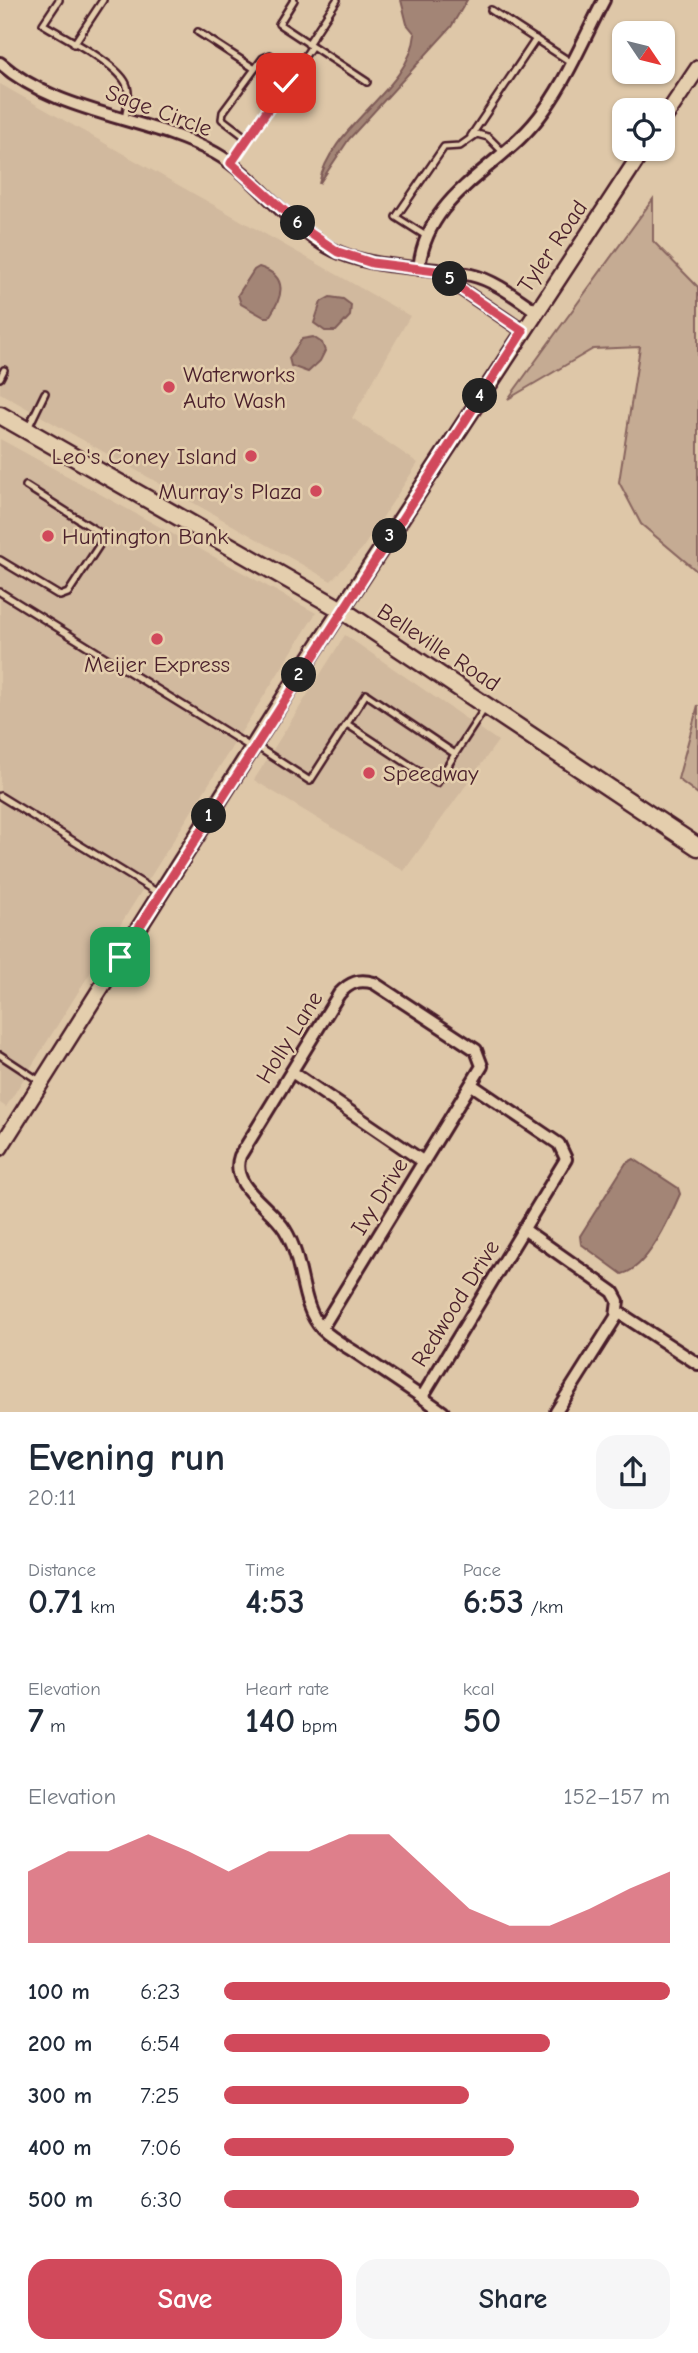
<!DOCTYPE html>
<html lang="en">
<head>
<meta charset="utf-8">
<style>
	:root { --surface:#fff; --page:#f6f6f7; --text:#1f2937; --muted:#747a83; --accent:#d1495b }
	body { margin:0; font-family:"Comic Neue",sans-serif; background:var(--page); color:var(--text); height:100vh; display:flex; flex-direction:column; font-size:26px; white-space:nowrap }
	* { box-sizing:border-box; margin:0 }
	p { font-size:23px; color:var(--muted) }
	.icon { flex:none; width:38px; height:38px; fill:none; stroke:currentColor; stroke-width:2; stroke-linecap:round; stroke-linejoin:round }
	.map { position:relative; height:1412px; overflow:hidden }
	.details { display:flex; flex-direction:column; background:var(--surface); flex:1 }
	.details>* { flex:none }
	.needle { width:46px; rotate:125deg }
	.tools { position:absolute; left:612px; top:21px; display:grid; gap:14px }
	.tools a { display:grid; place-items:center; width:63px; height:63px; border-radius:14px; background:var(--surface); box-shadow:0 2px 5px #0004; font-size:35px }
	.pin { position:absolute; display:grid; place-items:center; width:60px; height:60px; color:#fff; margin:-30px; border-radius:14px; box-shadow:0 4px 10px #0006 }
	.km { position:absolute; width:35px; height:35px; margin:-18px; border-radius:50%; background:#222; color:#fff; font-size:19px; line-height:35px; text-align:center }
	.round { display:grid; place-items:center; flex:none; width:74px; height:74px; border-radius:21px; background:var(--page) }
	.summary { display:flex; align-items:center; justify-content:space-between; height:119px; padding:0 28px }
	h1 { font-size:38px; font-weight:700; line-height:52px }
	.figures { display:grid; grid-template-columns:repeat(3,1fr); gap:10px; height:119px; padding:7px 28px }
	.figures div { display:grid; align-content:center }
	.figures b { font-size:35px; font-weight:700 }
	.figures small { font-size:19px; font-weight:400 }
	.figures p { font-size:19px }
	.chart { height:196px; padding:14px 28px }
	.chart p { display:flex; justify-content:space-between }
	.chart svg { width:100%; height:126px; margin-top:7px; fill:var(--accent); opacity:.7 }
	.primary-button { display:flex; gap:14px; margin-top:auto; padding:14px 28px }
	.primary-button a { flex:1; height:80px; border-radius:21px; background:var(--accent); color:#fff; font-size:28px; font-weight:700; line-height:80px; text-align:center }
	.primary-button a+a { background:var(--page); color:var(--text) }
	ul { padding:0 28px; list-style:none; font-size:23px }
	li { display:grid; grid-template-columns:112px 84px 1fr; align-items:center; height:52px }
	li i { height:18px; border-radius:9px; background:var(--accent) }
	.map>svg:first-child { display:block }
	.built { fill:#d1b99e }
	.green { fill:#c5ab93; stroke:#88655f; stroke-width:2 }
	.water { fill:#a38576; stroke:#7f5c58; stroke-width:2 }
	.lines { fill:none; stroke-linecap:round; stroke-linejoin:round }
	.service-casing { stroke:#4a1f2b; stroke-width:10 }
	.minor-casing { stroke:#4a1f2b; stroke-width:16 }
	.tertiary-casing { stroke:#4a1f2b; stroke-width:19 }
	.secondary-casing { stroke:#4a1f2b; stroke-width:21 }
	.service { stroke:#e4cead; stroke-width:5 }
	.minor { stroke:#e4cead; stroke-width:10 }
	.tertiary { stroke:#e4cead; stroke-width:14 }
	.secondary { stroke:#e4cead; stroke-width:16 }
	.route-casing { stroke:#fff; stroke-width:14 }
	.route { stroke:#d1495b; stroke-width:9 }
	.poi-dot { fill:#d1495b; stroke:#e4cead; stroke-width:2.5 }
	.labels { text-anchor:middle; stroke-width:5; stroke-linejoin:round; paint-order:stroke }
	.street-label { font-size:23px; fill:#4a1f2b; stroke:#e4cead }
	.poi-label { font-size:23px; fill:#4a1f2b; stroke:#e4cead; text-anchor:start }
</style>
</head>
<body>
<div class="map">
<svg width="698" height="1412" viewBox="0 0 698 1412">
	<rect width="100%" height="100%" fill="#dec7a8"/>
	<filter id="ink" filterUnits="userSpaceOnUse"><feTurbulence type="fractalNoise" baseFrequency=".0143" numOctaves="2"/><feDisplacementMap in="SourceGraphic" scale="14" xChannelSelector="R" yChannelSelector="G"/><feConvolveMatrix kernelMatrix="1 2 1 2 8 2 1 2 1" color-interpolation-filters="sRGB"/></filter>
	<g filter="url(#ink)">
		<path class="built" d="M0,84L410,316L352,418L418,463L362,549L331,581L0,393Z
			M0,439L316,613L6,1107L0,1103Z
			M345,635L498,741L404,871L254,780Z"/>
		<path class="green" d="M653,199V241L698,287V572L641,524L619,482L640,347L593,349L508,399Z
			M698,705V794L678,779Z"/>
		<path class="water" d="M401,0H467L451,27L349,139L319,184C330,125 410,90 415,34L407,24Z
			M259,267C289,276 283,297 269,317H264L241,304L238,295L254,270Z
			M330,297L343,299L351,305L350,316L336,331H325L314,323L321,302Z
			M313,337L322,343L325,351L320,361L308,372L291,366L289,358L302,339Z
			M634,1159L678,1188L680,1194C670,1217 648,1268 622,1274L581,1244L580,1236L626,1163Z"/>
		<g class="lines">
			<g class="service-casing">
				<path id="service" d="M59,0L43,24C62,36 121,65 127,86C130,97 127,108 125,119
					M294,0L279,24L367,82
					M491,10L572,63
					M198,32L255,69
					M74,44L103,0
					M308,44L337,0
					M471,136L536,39
					M248,139L222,119L223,112L263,58L270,55L295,70
					M231,163L312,46
					M426,236L396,217L444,147L460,146L477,134L488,137L504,153
					M0,378L4,370
					M28,428L45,393
					M0,560L60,596L68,593L102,541L100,533L26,486
					M0,592L252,748
					M347,724L437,783L455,754
					M256,746L310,781L366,694L455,754L485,708
					M0,796L158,893
					M0,1055L41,1082"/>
			</g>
			<g class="minor-casing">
				<path id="minor" d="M0,63C59,115 147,116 215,153C260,178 292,234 340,253C382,270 428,266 471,275C494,280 517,298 536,311
					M419,269C426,191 505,168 545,109C569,75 585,36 604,0
					M444,272L458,287L523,331
					M292,1072L424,1162
					M525,1230L613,1292L618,1301L616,1317L556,1412
					M618,1312L698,1364
					M322,1328L482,1066L476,1050L374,983C359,979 350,982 339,994L240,1156C229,1187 271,1206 285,1230C305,1262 299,1304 322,1329C332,1339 346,1346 358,1354C386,1373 415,1392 443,1412
					M422,1397L566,1159L559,1144L472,1085"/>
			</g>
			<g class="tertiary-casing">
				<path id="tertiary" d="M663,120L698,68
					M0,1148L294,682L644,149"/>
			</g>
			<g class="secondary-casing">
				<path id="secondary" d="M0,415L342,610L698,847"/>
			</g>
			<use href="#service" class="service"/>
			<use href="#minor" class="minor"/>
			<use href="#tertiary" class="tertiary"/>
			<use href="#secondary" class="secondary"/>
		</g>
	</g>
	<g class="lines" filter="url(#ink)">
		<g class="route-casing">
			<path id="route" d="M120,957L523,331L458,287L444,272L372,263L338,252L307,231L231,163L286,83"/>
		</g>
		<use href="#route" class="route"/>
	</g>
	<g class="poi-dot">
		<circle cx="169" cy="387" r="7"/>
		<circle cx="251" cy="456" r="7"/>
		<circle cx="316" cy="491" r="7"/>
		<circle cx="48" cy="536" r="7"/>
		<circle cx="157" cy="639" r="7"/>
		<circle cx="369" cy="773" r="7"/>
	</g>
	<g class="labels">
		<g class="street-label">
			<text transform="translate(159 110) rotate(20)" y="8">Sage Circle</text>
			<text transform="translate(552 246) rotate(-56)" y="8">Tyler Road</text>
			<text transform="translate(439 647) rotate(33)" y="8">Belleville Road</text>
			<text transform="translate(289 1037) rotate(-58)" y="8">Holly Lane</text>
			<text transform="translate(379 1196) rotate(-58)" y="8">Ivy Drive</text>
			<text transform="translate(455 1303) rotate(-58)" y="8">Redwood Drive</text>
		</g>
		<g class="poi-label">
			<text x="183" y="382">Waterworks<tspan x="183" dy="26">Auto Wash</tspan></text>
			<text x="237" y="464" text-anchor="end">Leo's Coney Island</text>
			<text x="302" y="499" text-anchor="end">Murray's Plaza</text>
			<text x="62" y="544">Huntington Bank</text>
			<text x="157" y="672" text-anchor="middle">Meijer Express</text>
			<text x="383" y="781">Speedway</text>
		</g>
	</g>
</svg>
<div class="tools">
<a><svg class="needle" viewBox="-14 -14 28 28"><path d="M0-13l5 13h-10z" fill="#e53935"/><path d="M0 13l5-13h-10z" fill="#747a83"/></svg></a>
<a><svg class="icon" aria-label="locate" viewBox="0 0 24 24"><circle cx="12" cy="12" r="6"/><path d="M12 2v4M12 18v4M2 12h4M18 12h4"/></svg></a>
</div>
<div class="pin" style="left:120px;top:957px;background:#1e9e55"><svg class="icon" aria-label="arrive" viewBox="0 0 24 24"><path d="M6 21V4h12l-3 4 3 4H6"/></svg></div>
<div class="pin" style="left:286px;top:83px;background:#d93025"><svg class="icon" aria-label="check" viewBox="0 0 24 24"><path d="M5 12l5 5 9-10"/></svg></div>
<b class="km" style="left:209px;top:816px">1</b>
<b class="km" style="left:299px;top:675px">2</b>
<b class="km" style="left:390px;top:536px">3</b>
<b class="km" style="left:480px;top:396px">4</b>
<b class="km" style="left:450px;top:279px">5</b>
<b class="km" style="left:298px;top:223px">6</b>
</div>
<section class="details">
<div class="summary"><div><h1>Evening run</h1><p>20:11</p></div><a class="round"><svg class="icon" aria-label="share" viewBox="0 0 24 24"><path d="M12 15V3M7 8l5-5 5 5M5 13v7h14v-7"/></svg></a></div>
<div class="figures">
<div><p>Distance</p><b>0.71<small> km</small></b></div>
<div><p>Time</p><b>4:53</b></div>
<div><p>Pace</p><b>6:53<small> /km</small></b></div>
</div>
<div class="figures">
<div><p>Elevation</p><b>7<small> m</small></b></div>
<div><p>Heart rate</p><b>140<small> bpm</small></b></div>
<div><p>kcal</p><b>50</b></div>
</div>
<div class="chart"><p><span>Elevation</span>152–157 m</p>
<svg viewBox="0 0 160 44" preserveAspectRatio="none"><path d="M0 44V19L10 12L20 12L30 6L40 12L50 19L60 12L70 12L80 6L90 6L100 19L110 32L120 38L130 38L140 32L150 25L160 19V44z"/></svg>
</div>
<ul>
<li><b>100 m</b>6:23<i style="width:100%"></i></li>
<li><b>200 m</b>6:54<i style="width:73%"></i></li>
<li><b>300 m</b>7:25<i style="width:55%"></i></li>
<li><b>400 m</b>7:06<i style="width:65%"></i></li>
<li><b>500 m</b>6:30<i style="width:93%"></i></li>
</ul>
<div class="primary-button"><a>Save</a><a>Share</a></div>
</section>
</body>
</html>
